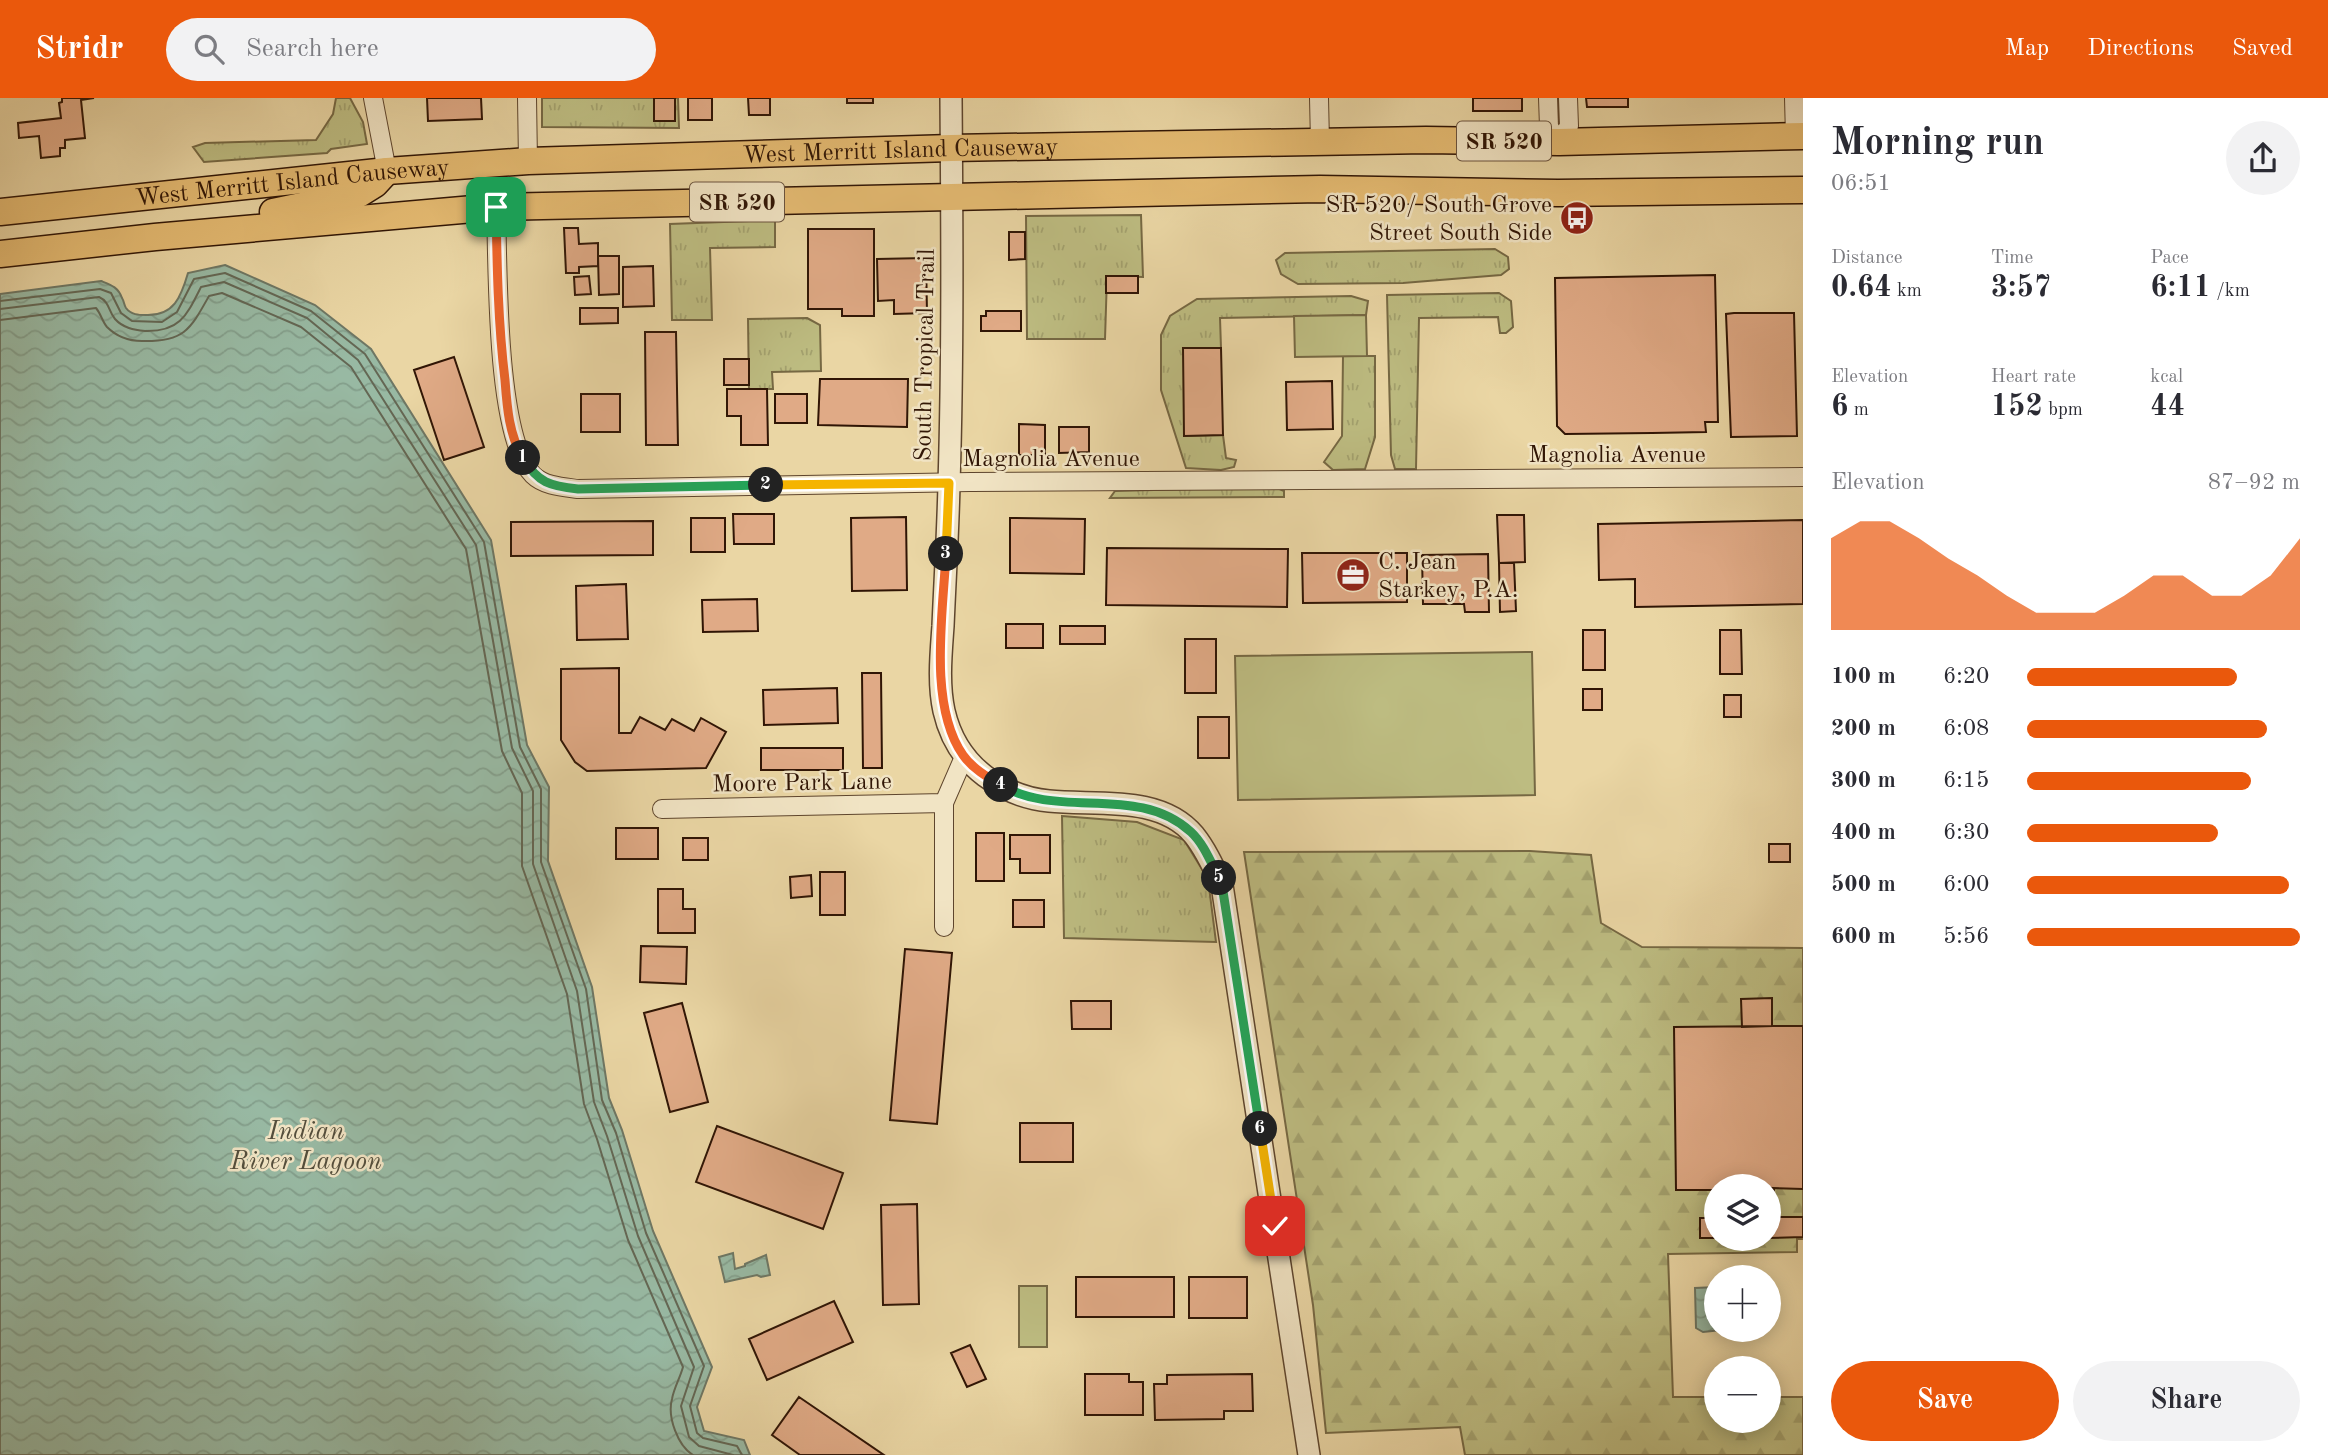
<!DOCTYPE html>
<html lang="en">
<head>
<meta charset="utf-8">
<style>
	:root { --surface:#fff; --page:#f2f2f3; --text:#2b2b33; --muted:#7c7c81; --accent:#ea580c }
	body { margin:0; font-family:"Old Standard TT",serif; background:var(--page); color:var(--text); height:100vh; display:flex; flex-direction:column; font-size:26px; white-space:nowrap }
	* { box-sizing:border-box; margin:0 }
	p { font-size:23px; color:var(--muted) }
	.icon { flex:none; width:38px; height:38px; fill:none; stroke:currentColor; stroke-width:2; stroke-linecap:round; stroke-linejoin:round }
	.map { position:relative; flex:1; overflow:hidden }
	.details { display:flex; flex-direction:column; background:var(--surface); width:525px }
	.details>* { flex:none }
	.tools { position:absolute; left:1704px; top:1076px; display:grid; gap:14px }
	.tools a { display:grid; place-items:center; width:77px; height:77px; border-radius:50%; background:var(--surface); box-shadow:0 4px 18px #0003; font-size:35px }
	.pin { position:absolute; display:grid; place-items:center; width:60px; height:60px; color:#fff; margin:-30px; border-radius:14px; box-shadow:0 4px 10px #0006 }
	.km { position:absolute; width:35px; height:35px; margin:-18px; border-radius:50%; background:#222; color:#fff; font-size:19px; line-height:35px; text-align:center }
	.round { display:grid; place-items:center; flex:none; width:74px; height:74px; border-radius:37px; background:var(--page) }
	.head { display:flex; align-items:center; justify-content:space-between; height:119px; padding:0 28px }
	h1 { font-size:38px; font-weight:700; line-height:52px }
	.figures { display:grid; grid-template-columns:repeat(3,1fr); gap:10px; height:119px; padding:7px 28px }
	.figures div { display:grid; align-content:center }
	.figures b { font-size:30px; font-weight:700 }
	.figures small { font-size:19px; font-weight:400 }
	.figures p { font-size:19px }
	.chart { height:196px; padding:14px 28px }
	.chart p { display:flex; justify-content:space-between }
	.chart svg { width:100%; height:126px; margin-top:7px; fill:var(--accent); opacity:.7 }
	.cta { display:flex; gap:14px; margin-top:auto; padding:14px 28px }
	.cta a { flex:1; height:80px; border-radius:42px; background:var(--accent); color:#fff; font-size:28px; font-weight:700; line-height:80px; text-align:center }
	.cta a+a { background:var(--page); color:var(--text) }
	ul { padding:0 28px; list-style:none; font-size:23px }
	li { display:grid; grid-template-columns:112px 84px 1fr; align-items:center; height:52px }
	li i { height:18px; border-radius:9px; background:var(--accent) }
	header { display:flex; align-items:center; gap:42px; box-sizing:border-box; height:98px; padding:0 35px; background:var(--accent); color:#fff }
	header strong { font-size:33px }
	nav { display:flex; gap:38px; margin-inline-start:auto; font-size:24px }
	.search { width:490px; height:63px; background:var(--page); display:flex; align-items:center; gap:18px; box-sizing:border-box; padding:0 24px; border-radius:38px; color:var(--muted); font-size:26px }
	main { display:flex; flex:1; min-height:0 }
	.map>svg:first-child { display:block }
	.grass { fill:url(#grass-tufts); stroke:#766843; stroke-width:2 }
	.forest { fill:url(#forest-firs); stroke:#766843; stroke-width:2; fill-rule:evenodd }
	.garden { fill:#bdbc81; stroke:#766843; stroke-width:2 }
	.water { fill:url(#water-waves); stroke:#6e7764; stroke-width:2 }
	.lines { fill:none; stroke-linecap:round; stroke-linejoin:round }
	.shore { stroke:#646754; stroke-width:2 }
	.building { fill:#e0aa86; stroke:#301505; stroke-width:2 }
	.minor-casing { stroke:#5e452d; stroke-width:20 }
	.tertiary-casing { stroke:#5e452d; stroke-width:24 }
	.primary-casing { stroke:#301505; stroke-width:29 }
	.minor { stroke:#f1e4c4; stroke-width:18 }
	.tertiary { stroke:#f1e4c4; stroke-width:21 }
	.primary { stroke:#e5bb72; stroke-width:26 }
	.split-1-casing { stroke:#fff; stroke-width:14 }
	.split-2-casing { stroke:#fff; stroke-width:14 }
	.split-3-casing { stroke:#fff; stroke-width:14 }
	.split-4-casing { stroke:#fff; stroke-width:14 }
	.split-5-casing { stroke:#fff; stroke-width:14 }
	.split-6-casing { stroke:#fff; stroke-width:14 }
	.split-7-casing { stroke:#fff; stroke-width:14 }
	.split-1 { stroke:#f0652b; stroke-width:9 }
	.split-2 { stroke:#22a559; stroke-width:9 }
	.split-3 { stroke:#f5b400; stroke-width:9 }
	.split-4 { stroke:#f0652b; stroke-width:9 }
	.split-5 { stroke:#22a559; stroke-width:9 }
	.split-6 { stroke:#22a559; stroke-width:9 }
	.split-7 { stroke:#f5b400; stroke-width:9 }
	.labels { text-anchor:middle; stroke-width:5; stroke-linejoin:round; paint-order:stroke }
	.shield { fill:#f1e4c4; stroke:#6a533e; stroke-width:2 }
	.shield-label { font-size:23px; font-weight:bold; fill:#301505 }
	.street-label { font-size:24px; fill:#301505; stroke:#f1e4c4 }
	.poi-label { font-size:24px; fill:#301505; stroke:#f1e4c4; text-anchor:end }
	.water-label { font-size:26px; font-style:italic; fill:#544e3c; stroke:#f1e4c4 }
</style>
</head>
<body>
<header>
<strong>Stridr</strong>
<div class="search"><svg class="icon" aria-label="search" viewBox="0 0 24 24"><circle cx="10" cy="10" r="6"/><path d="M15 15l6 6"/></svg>Search here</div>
<nav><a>Map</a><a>Directions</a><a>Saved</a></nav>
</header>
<main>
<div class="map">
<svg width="1803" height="1357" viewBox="0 0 1803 1357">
	<defs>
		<pattern id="grass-tufts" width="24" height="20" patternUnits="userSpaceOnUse" patternTransform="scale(1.75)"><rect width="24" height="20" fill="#bdbc81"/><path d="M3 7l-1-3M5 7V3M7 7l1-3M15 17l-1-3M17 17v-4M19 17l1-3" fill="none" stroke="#a3a16e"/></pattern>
		<pattern id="forest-firs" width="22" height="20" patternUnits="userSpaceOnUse" patternTransform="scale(1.75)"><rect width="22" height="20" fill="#bdbc81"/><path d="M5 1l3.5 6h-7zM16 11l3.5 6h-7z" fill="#a3a16e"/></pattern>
		<pattern id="water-waves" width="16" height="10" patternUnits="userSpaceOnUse" patternTransform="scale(1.75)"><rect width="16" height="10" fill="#98b9a3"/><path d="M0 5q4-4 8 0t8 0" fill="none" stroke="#839e8b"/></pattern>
	</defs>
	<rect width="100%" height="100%" fill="#ead6a4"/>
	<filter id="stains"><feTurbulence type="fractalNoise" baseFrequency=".00286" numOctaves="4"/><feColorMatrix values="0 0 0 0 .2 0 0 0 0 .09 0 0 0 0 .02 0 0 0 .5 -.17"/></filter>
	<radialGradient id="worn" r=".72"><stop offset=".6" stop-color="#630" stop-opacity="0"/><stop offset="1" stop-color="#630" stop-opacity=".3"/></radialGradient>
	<path class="grass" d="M336,0H350L363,24L367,46L331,51L327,55L204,64L193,49L205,45L316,42L333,16Z
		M542,0H678L679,30L542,29Z
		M1141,117L1143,179L1107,178L1105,241H1027L1026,118Z
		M775,122V149L710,150L712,222H672L670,126Z
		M1495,151L1508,159L1509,171L1501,177L1403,185L1298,186L1281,176L1276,162L1285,155Z
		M1499,195L1511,203L1513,229L1506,235H1500L1498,219L1419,220L1416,371H1395L1391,357L1387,197Z
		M1351,198L1368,203L1366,217L1220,220L1221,250H1184V338L1223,337L1226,360L1236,362L1234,369L1221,372L1186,370L1161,292V237L1170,218L1197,201Z
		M807,220L820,227L821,273L772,274L773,291H749L748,221Z
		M1343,258H1375V339L1365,371L1333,372L1324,364L1342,338Z
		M1275,389L1284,393V399L1110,400L1115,393Z
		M1062,718L1137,724L1184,742L1208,781L1216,844L1064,840Z"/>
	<path class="forest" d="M1530,753L1591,757L1601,825L1642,849L1803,850V1141H1797V1154L1668,1156L1673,1299H1717V1323H1769V1299H1803V1357H1465L1460,1329L1326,1335L1313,1207L1244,754ZM1717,1088H1769V1141H1717Z"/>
	<path class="garden" d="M1366,217L1367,258L1295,259L1294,218Z
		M1532,554L1535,697L1238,702L1235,558Z
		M1019,1188H1047V1249H1019Z"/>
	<path class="water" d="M225,167L315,207L371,251L491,442L527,647L549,689L548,763L592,889L609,1000L622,1032L653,1133L712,1269L697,1309L704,1333L744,1342L750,1357H0V196L101,183C111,187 118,189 122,200C124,203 124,207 126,210C131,217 139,217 146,217C174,218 181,199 188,175Z
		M733,1155L735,1171L745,1168V1166L766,1157L770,1177L761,1179L757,1177L725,1184L719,1159Z
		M1717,1189V1232H1722L1703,1234L1696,1230L1695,1190Z"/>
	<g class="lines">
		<path class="shore" d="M0,203L100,191L111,195L121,215L132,223L162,224L177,214L194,181L225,175L311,213L365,256L484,444L520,649L541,691V764L586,891L602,1002L616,1035L646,1135L704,1268L690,1308L697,1335L703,1340L737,1348L742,1357
			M0,211L99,199C110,204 108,213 115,221C123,230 134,232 145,233C180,234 187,217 201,189L224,184L307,220L358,262L476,447L512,650L533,693V766L577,893L594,1004L607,1038L638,1138L694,1269L681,1308L689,1339L699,1348L733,1357
			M0,222L96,210C101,216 102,223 107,229C117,239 129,243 142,243C184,244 190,232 209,198L222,195L301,229L351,269L466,451L502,653L522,695V768L567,896L584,1006L597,1041L628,1142L683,1269C680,1280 674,1290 672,1301C667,1319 678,1348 693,1357"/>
	</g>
	<path class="building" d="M62,0H94L81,2L85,40L65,42V50H60V58L41,60L39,38L19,40L18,25L61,20L59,5L62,4Z
		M427,0H481L482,21L428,23Z
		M654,0H675V23H654Z
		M688,0H712V22H688Z
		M748,0H770V17H749Z
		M847,0H873V5H847Z
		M1473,0H1522V13H1473Z
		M1586,0H1628V9H1587Z
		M564,130H578L579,146L598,145V168L579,169V175H566Z
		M808,131H874V218H842V211H808Z
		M1009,134H1025V161L1009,162Z
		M598,158H619V196L599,197Z
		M926,160L927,215L894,216V202L878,203L877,161Z
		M653,168L654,208L623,209V169Z
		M1715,177L1718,324H1705L1706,334L1652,335L1565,336L1557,328L1555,180Z
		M589,178L591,196L575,197L574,179Z
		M1106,178H1138V195H1106Z
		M580,210H618V225L580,226Z
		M986,213H1021V233H981V218H986Z
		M1734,215H1794L1797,338L1731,339L1726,216Z
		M645,234H676L678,347H646Z
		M1183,250H1221L1223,337L1184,338Z
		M454,259L484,349L444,362L414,272Z
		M724,261H749V287H724Z
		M820,281H908L907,329L818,327Z
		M1332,283L1333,331L1287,332L1286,284Z
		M727,291H767L768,347H741V318H727Z
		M581,296H620V334H581Z
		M775,296H807V325H775Z
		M1019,326L1045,327V357H1019Z
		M1059,329H1089V354L1059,355Z
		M733,416H774V446H734Z
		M1497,417H1524L1525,464L1499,465Z
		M906,419L907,492L852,493L851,420Z
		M691,420H725V454H691Z
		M1010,420L1085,421L1084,476L1010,475Z
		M1803,422V506L1635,509V481L1599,482L1598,426Z
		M653,423V457L511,458V424Z
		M1107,450L1288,451L1287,509L1106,507Z
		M1302,455H1407V504L1303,505Z
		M1488,456L1489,514H1465L1464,506H1423L1422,457Z
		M1499,465H1514L1516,513L1500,514Z
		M626,486L628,541L577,542L576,488Z
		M757,501L758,533L703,534L702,502Z
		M1006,526H1043V550H1006Z
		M1060,528H1105V546H1060Z
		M1583,532H1605V572H1583Z
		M1720,532H1741L1742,576H1720Z
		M1185,541H1216V595H1185Z
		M619,570V635H631L640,619L665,632L672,621L694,633L701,620L726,634L706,670L587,673L575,664L561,642V571Z
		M862,575H881L882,670H863Z
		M837,590L838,625L764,627L763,592Z
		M1583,591H1602V612H1583Z
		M1724,597H1741V619H1724Z
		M1198,619H1229V660H1198Z
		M761,650H843V672H761Z
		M616,730H658V761H616Z
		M976,735H1004V783H976Z
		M1010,737H1050V775H1020V761H1010Z
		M683,740H708V762H683Z
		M1769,746H1790V764H1769Z
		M820,774H845V817H820Z
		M811,777L812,798L791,800L790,779Z
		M658,791H683V811H695V835H658Z
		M1013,802H1044V829H1013Z
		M641,848L687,849L686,886L640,884Z
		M905,851L952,855L937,1026L890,1022Z
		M1772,900V928L1742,929L1741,901Z
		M1071,903H1111V931H1072Z
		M682,905L708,1004L670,1014L644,915Z
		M1772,928H1803V1091L1717,1088V1092H1676L1674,929Z
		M1020,1025H1073V1064H1020Z
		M717,1028L843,1075L823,1131L696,1084Z
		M1769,1091H1774V1119H1803V1139L1769,1140Z
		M917,1106L919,1206L883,1207L881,1107Z
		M1700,1120H1717V1140H1700Z
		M1076,1179H1174V1219H1076Z
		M1189,1179H1247V1220H1189Z
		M834,1203L853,1244L767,1282L749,1241Z
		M970,1247L986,1281L967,1289L951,1255Z
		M1085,1276H1129V1284H1143V1317H1085Z
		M1252,1276L1253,1313H1224V1321L1155,1322L1154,1286H1167V1277Z
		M799,1299L884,1357H800L772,1337Z"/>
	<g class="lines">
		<g class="minor-casing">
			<path id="minor" d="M373,0L387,73
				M527,0L528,63
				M1319,0L1320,44
				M1548,0L1549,29L1559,44L1569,28L1568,0
				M1794,0L1795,38
				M496,109C498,165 495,339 533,377C544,388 563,389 578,391L970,384L1803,379
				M662,711L944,705
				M944,829V705L964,659"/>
		</g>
		<g class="tertiary-casing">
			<path id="tertiary" d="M951,0C952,128 953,257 949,386C948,433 945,481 943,528C941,556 938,586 944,613C950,639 964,662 985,678C1004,692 1026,701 1049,703C1095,708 1160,696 1194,737C1206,752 1214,770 1222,787L1309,1357"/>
		</g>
		<g class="primary-casing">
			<g id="primary">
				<path id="s1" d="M0,114L387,73L528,63L951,50L1426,42L1559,44L1803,38"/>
				<path d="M273,114L359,96L375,86L387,73"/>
				<path d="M0,156L155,139L496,109L1320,91L1558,95L1803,92"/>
			</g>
		</g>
		<use href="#minor" class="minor"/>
		<use href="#tertiary" class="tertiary"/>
		<use href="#primary" class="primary"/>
	</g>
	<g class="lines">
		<g class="split-1-casing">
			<path id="split-1" d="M496,109C497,167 498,225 505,282C507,309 509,337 523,360"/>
		</g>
		<g class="split-2-casing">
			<path id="split-2" d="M523,360C538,385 550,388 578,391L766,387"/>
		</g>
		<g class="split-3-casing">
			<path id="split-3" d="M766,387L949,385L946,456"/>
		</g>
		<g class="split-4-casing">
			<path id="split-4" d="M946,456C943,515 928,607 963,657C972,670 987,679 1001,687"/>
		</g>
		<g class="split-5-casing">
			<path id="split-5" d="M1001,687C1059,722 1138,685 1191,734C1204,746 1211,765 1219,780"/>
		</g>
		<g class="split-6-casing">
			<path id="split-6" d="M1219,780L1222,787L1260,1031"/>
		</g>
		<g class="split-7-casing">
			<path id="split-7" d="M1260,1031L1275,1128"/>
		</g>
		<use href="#split-1" class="split-1"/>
		<use href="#split-2" class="split-2"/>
		<use href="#split-3" class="split-3"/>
		<use href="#split-4" class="split-4"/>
		<use href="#split-5" class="split-5"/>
		<use href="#split-6" class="split-6"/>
		<use href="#split-7" class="split-7"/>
	</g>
	<defs>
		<g id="bus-disc" transform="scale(1.75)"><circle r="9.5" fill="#8f2418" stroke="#f1e4c4"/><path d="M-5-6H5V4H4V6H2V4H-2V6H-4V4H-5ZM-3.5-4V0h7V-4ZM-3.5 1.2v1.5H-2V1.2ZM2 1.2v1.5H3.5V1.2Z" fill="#fff"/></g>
		<g id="office-disc" transform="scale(1.75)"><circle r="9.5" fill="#8f2418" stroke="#f1e4c4"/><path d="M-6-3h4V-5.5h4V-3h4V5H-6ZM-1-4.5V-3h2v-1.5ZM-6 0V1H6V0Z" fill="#fff"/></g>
	</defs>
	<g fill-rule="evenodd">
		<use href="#bus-disc" x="1577" y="120"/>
		<use href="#office-disc" x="1353" y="477"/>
	</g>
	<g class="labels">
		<g class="shield">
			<rect x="1457" y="23.5" width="94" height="39" rx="5"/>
			<rect x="690" y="84.5" width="94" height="39" rx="5"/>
		</g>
		<g class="shield-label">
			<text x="1504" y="51">SR 520</text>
			<text x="737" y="112">SR 520</text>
		</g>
		<g class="street-label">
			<text dy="8" stroke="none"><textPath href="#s1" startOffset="903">West Merritt Island Causeway</textPath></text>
			<text dy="8" stroke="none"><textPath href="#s1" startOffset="294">West Merritt Island Causeway</textPath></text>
			<text transform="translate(924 257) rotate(-89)" y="8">South Tropical Trail</text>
			<text x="1617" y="364">Magnolia Avenue</text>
			<text x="1051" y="368">Magnolia Avenue</text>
			<text transform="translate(802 684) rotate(-1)" y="8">Moore Park Lane</text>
		</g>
		<g class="poi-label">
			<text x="1552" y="114">SR 520/ South Grove<tspan x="1552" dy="28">Street South Side</tspan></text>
			<text x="1378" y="471" text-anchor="start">C. Jean<tspan x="1378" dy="28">Starkey, P.A.</tspan></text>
		</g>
		<g class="water-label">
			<text x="306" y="1041">Indian<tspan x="306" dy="30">River Lagoon</tspan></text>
		</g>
	</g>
	<rect width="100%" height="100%" filter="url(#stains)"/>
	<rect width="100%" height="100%" fill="url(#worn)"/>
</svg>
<div class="tools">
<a><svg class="icon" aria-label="layers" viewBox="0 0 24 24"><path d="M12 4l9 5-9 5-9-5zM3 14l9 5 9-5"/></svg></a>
<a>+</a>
<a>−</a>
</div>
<div class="pin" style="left:496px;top:109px;background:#1e9e55"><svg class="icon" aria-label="arrive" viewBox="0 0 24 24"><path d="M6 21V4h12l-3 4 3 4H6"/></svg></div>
<div class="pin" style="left:1275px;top:1128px;background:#d93025"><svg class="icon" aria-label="check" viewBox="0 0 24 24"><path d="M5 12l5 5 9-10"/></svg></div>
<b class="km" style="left:523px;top:360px">1</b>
<b class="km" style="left:766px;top:387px">2</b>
<b class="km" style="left:946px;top:456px">3</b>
<b class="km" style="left:1001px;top:687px">4</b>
<b class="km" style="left:1219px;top:780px">5</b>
<b class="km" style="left:1260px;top:1031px">6</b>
</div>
<section class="details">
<div class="head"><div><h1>Morning run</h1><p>06:51</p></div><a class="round"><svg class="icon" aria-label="share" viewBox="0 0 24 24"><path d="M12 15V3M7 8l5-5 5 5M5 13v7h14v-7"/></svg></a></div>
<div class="figures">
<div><p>Distance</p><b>0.64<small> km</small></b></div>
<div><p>Time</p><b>3:57</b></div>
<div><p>Pace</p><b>6:11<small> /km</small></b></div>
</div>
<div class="figures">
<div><p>Elevation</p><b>6<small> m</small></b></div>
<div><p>Heart rate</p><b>152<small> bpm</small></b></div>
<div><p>kcal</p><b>44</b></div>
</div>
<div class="chart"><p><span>Elevation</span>87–92 m</p>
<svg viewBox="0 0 160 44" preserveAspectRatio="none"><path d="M0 44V12L10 6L20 6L30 12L40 19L50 25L60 32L70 38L80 38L90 38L100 32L110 25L120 25L130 32L140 32L150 25L160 12V44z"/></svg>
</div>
<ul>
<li><b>100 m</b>6:20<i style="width:77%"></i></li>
<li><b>200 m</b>6:08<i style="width:88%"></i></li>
<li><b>300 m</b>6:15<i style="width:82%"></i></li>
<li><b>400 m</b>6:30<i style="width:70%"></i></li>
<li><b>500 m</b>6:00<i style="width:96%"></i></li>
<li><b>600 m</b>5:56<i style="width:100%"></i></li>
</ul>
<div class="cta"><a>Save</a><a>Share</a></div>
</section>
</main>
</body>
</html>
